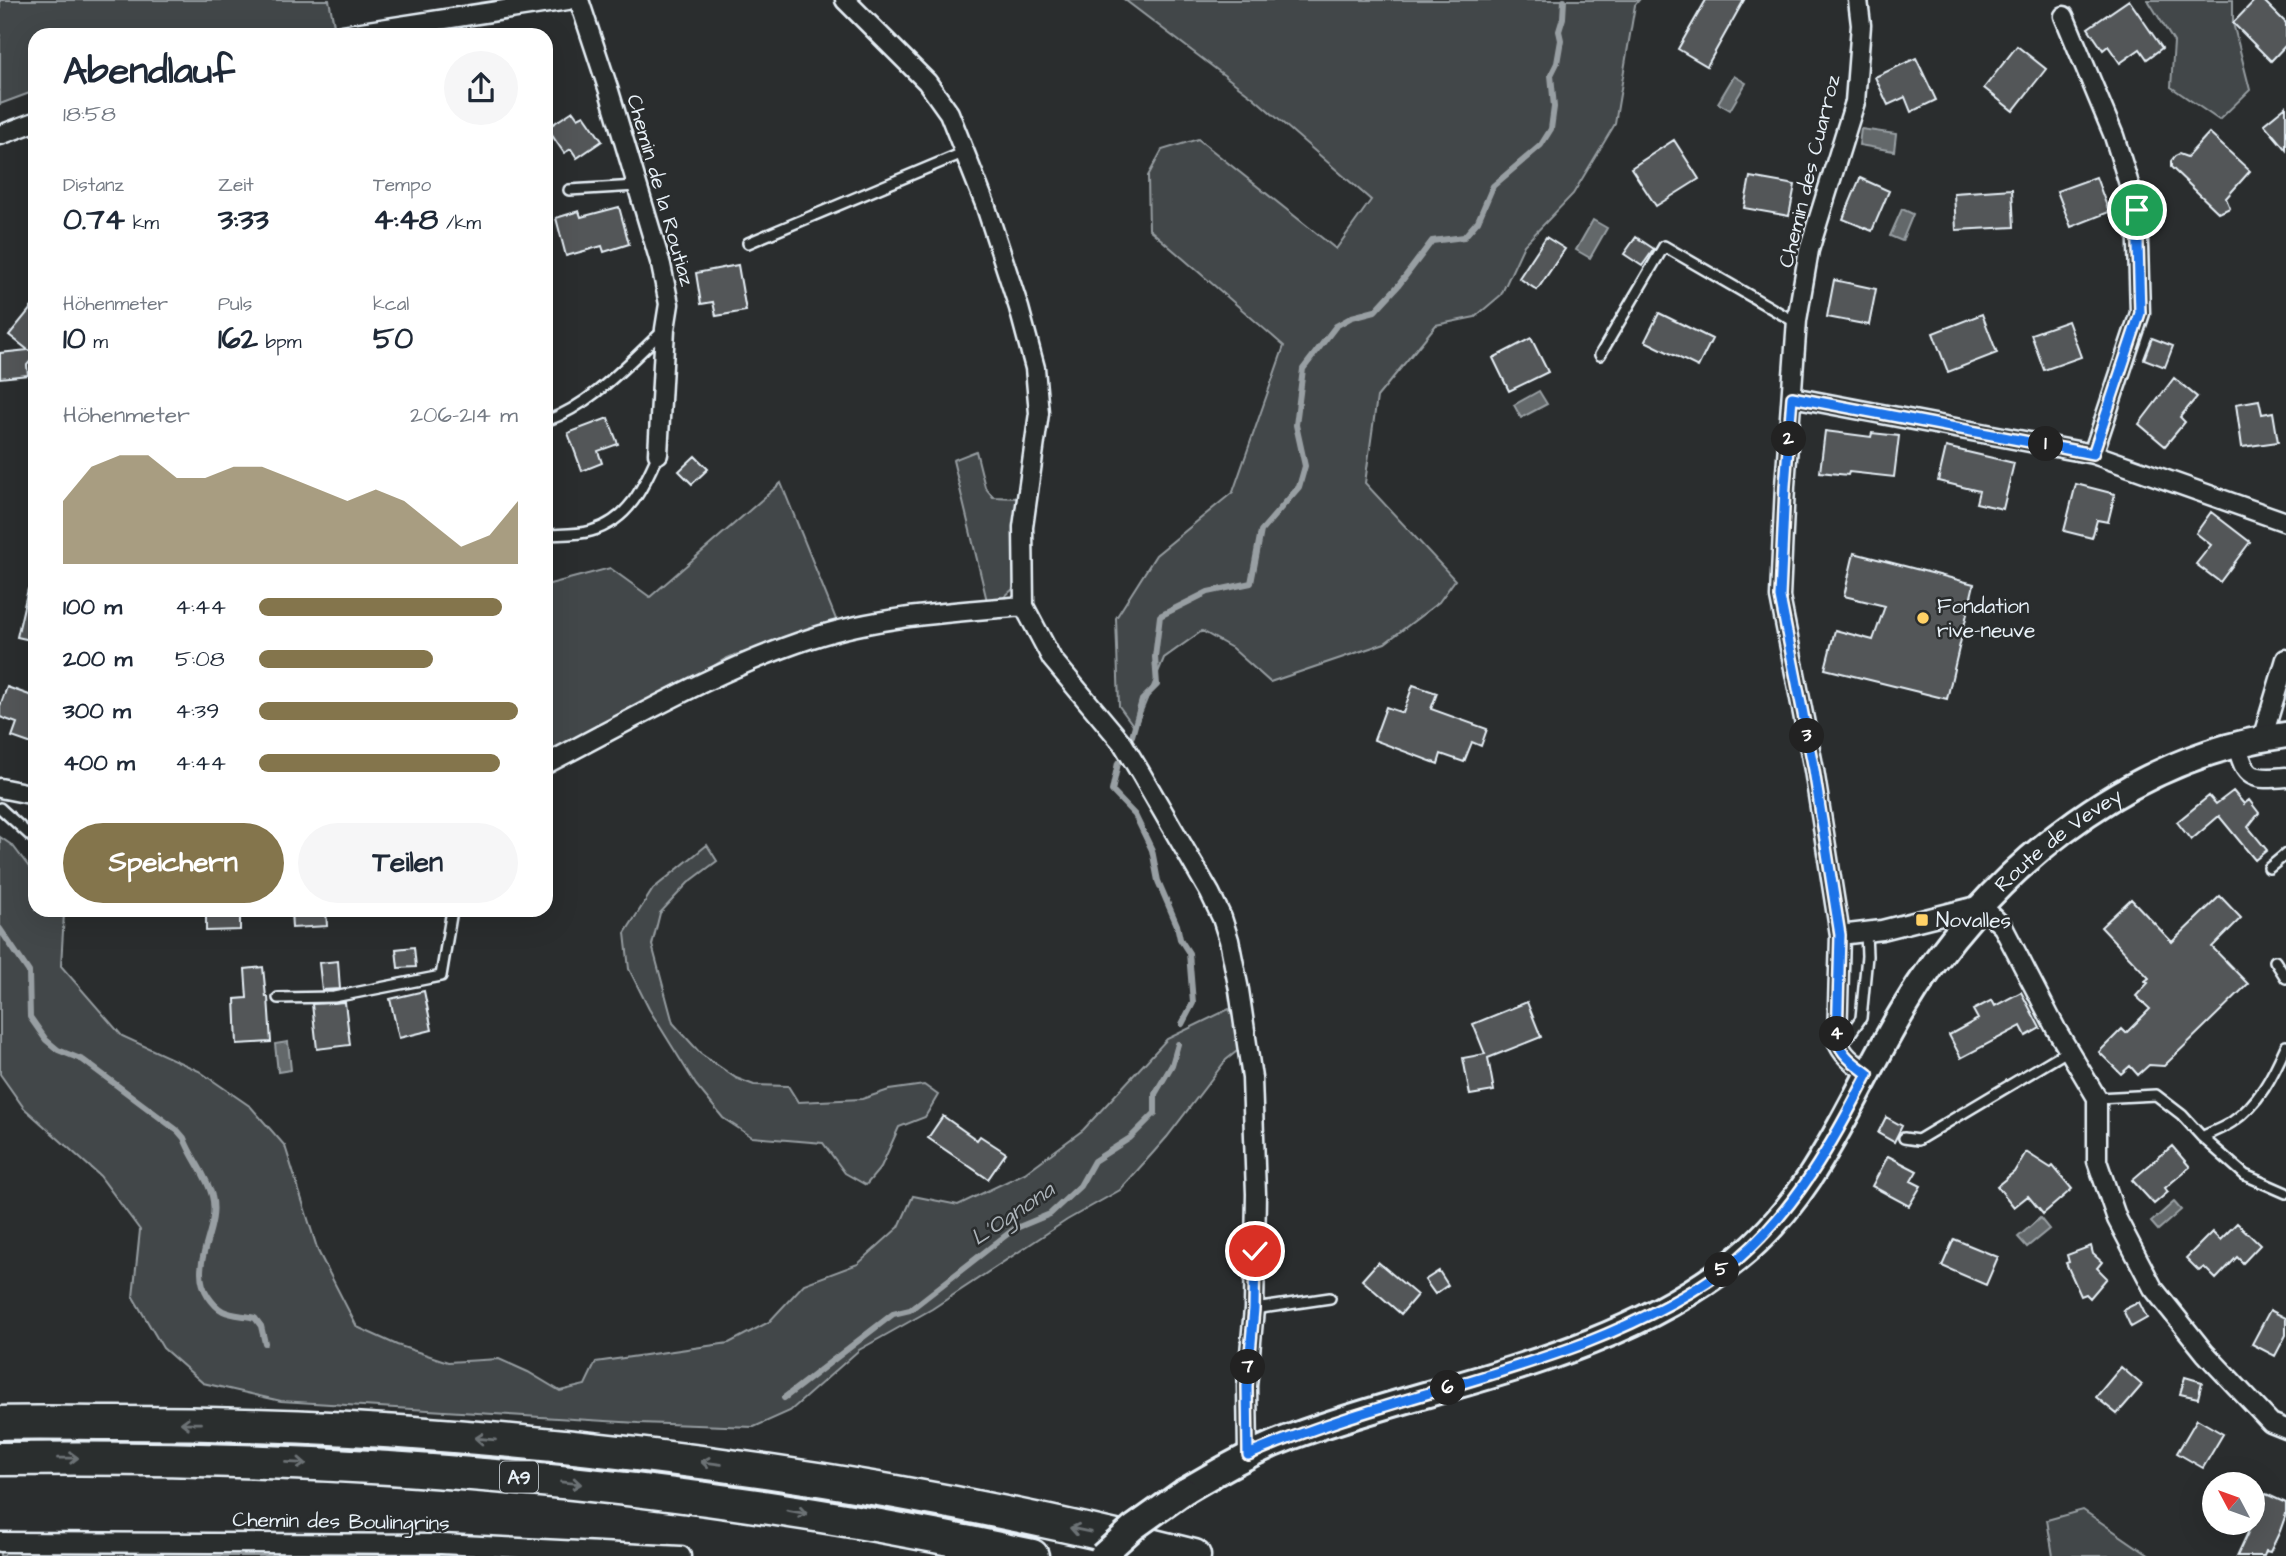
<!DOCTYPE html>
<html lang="de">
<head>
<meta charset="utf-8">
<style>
	:root { --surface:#fff; --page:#f6f6f7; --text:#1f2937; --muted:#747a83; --accent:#84754c }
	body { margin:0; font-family:"Architects Daughter",sans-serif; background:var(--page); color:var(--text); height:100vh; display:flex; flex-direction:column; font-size:26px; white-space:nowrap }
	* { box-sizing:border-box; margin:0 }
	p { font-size:23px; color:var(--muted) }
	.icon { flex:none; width:38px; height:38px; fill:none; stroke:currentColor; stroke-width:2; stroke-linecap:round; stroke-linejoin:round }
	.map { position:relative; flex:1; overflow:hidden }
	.side { position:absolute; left:28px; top:28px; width:525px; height:889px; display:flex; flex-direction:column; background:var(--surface); border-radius:21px; box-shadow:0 7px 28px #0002 }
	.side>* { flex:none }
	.needle { width:46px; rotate:311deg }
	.tools { position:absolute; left:2202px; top:1472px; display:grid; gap:14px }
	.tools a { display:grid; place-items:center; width:63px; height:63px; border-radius:50%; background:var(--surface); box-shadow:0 7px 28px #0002; font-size:35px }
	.pin { position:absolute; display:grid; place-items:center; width:60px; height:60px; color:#fff; margin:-30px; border:4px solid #fff; border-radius:50%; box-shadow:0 2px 7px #0007 }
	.km { position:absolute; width:35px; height:35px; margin:-18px; border-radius:50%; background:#222; color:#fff; font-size:19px; line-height:35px; text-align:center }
	.round { display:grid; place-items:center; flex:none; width:74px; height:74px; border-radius:37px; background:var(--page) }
	.summary { display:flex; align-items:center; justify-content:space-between; height:119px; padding:0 35px }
	h1 { font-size:38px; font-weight:700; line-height:52px }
	.figures { display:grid; grid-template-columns:repeat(3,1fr); gap:10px; height:119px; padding:7px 35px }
	.figures div { display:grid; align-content:center }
	.figures b { font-size:30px; font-weight:700 }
	.figures small { font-size:19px; font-weight:400 }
	.figures p { font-size:19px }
	.chart { height:196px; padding:14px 35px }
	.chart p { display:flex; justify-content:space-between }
	.chart svg { width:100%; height:126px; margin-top:7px; fill:var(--accent); opacity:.7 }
	.primary-button { display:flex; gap:14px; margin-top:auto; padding:14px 35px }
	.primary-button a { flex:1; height:80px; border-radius:42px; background:var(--accent); color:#fff; font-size:28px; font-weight:700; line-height:80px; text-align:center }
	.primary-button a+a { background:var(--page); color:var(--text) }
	ul { padding:0 35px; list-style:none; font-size:23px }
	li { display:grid; grid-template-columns:112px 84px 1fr; align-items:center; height:52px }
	li i { height:18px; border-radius:9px; background:var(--accent) }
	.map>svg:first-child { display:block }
	.green { fill:#424648; stroke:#959ca0; stroke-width:2 }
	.water { fill:#63686b; stroke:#989fa3; stroke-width:2 }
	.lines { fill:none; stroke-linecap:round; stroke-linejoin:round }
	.stream { stroke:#989fa3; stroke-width:6 }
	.building { fill:#535759; stroke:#e8f1f8; stroke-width:2 }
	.lane-casing { stroke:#e8f1f8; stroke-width:14 }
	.street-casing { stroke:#e8f1f8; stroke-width:23 }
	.secondary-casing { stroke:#e8f1f8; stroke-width:30 }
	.highway-casing { stroke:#e8f1f8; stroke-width:37 }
	.lane { stroke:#2a2d2e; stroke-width:9 }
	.street { stroke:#2a2d2e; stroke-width:18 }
	.secondary { stroke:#2a2d2e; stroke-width:24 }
	.highway { stroke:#2a2d2e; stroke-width:32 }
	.secondary-bridge-casing { stroke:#e8f1f8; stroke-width:30; stroke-linecap:butt }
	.secondary-bridge { stroke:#2a2d2e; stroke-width:24 }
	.oneway { stroke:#6c7275 }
	.route-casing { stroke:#fff; stroke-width:14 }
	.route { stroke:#1a73e8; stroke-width:9 }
	.poi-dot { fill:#ffd166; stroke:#2a2d2e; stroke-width:2.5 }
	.labels { text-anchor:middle; stroke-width:5; stroke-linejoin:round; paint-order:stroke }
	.shield { fill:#2a2d2e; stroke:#afb6bb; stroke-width:2 }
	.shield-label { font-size:19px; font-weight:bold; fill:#e8f1f8 }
	.street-label { font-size:21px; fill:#e8f1f8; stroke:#2a2d2e }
	.poi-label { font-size:21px; fill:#e8f1f8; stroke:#2a2d2e; text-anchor:start }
	.water-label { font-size:23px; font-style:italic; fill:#acb3b9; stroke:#2a2d2e }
</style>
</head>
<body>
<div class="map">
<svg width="2286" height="1556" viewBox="0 0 2286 1556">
	<rect width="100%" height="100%" fill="#2a2d2e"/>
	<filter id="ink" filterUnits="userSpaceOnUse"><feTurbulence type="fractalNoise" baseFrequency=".0143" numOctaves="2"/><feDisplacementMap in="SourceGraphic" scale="14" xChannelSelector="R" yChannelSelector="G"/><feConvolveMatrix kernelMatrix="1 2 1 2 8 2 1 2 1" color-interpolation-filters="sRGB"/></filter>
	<g filter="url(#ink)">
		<path class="green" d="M0,0H329L334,25L294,35H35V91L0,104Z
			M1125,0H1639L1635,5L1615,124L1573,194L1524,245L1501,295L1475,317L1436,325L1377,397L1365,483L1455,580L1439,602L1385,643L1270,682L1232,648L1202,631L1164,658L1135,728L1119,706L1116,618L1156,555L1233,492L1284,346L1149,229L1148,176L1162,150L1198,139L1336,249L1371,200L1254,98Z
			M2148,0H2233V23L2250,90L2219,120L2171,87L2174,42Z
			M976,451L985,487L993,497L1017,498L1022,502L1015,587L1002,599L987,601L953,460Z
			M781,483L837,622L753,652C737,651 716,662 705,674L546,755V585L610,568L650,597Z
			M0,837L13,846L35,875V910H61L64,913L61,966L122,1036L199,1071L251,1107L285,1146L318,1251L357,1327L397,1345L448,1362L499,1359L528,1372L560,1391L585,1385L596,1362L729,1343L769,1322L804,1284L858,1264L899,1227L913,1196L958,1205L1025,1173L1083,1130L1167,1039L1229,1009L1247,1043L1226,1060L1167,1137L1120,1190L1067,1220L932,1309L859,1350L790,1411L754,1427L638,1423L281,1401L203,1383L163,1348L133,1297L140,1230L100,1176L24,1108L0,1074Z
			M707,845L717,861L688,883L660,913L652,945L673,1023L701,1054L736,1078L754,1085L788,1086L798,1102L862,1099L889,1090L924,1085L938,1095L925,1117L899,1127L881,1167L866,1185L845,1173L823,1143L752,1137L723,1118L696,1085L649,1009L629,969L625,933L653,889Z
			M2083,1510L2150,1556H2053L2047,1520Z
			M0,1551L588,1554V1556H0Z"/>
		<path class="water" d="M1734,76L1746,83L1730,110L1718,103Z
			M1861,129L1896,134L1894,151L1859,145Z
			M1902,209L1913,214L1902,241L1890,236Z
			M1593,220L1607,228L1590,258L1576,250Z
			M1539,391L1547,404L1521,418L1514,405Z
			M288,1042L291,1070L278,1072L275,1044Z
			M2174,1202L2181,1210L2158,1230L2151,1222Z
			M2040,1218L2049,1229L2027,1247L2018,1237Z"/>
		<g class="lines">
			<path class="stream" d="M1132,736L1142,700L1157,685L1155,657L1160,616L1208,592L1251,583L1261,531L1299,487L1305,466L1296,425L1303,369L1336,326L1352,317L1375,311L1398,286L1432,241L1464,237L1478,221L1493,186L1541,145L1551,129L1554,107L1551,75L1557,63L1561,40L1559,31L1563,18L1564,0
				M1118,763L1112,791L1135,815L1152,850L1158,881L1177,925L1180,939L1189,953L1193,1003L1182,1024
				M0,929L29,972L30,1017L46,1040L58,1050L83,1060L178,1131L184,1138C191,1158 207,1175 212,1196C221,1230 187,1264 208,1296C212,1302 217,1308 223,1311C233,1316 245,1315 255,1318L261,1326L265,1343
				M784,1398L893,1314L910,1310L1014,1229L1050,1214L1080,1186L1094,1161L1130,1138L1155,1113V1094L1172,1065L1178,1044"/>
		</g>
		<path class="building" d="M1706,0H1744L1707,66L1678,49Z
			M2129,0L2162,48L2147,59L2140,49L2120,63L2108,46L2103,50L2088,28Z
			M2255,0H2263L2286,23V45L2271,61L2233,23Z
			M2017,46L2046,69L2013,111L1984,88Z
			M1916,58L1936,100L1911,112L1905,97L1888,105L1875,77Z
			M2286,106V150L2264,124Z
			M573,111L578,118L584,115L602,141L577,158L571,149L564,153L547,128Z
			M2209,133L2250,171L2226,198L2230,208L2219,213L2171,167V161L2175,156L2179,154L2187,157Z
			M1674,140L1699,179L1656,206L1631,168Z
			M1750,177L1795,185L1789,216L1744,208Z
			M2096,177L2109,212L2071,227L2057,191Z
			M1860,178L1889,191L1872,231L1843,219Z
			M2012,189L2014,227L1956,230L1954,193Z
			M619,207L629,244L604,252L602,246L566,256L556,218L579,211L581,217Z
			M1546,237L1565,249L1537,290L1519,278Z
			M1636,237L1654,249L1642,266L1624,254Z
			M738,265L746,311L716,316L713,302L701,304L696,273Z
			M1834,280L1876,289L1869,325L1827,317Z
			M35,303V356L27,365L28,375L0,378V353L28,350L9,335Z
			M1659,313L1712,339L1698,367L1645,341Z
			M1982,314L1997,353L1948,372L1933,333Z
			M2068,321L2081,357L2044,370L2031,334Z
			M1531,338L1548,372L1509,391L1493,358Z
			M2152,338L2173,346L2165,367L2144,359Z
			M2174,378L2197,397L2180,417L2185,422L2165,446L2139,424Z
			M2259,400L2262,414L2273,412L2278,442L2242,447L2236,404Z
			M608,418L618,444L598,451L602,463L582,471L568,433Z
			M1825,431L1871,437L1872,433L1899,436L1894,477L1849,472L1848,475L1820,472Z
			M1946,447L2014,463L2003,509L1976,503L1979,491L1938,481Z
			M695,456L708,469L692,484L679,471Z
			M2076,484L2115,494L2108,522L2097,520L2092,538L2064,531Z
			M2211,512L2250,542L2220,582L2196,564L2211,545L2196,533Z
			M1854,553L1974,584L1947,699L1825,669L1835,630L1873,640L1885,606L1844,596Z
			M28,589H35V641L17,637Z
			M1413,685L1437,693L1431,709L1487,729L1481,746L1472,742L1464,762L1441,754L1438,764L1374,740L1386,707L1403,713Z
			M7,687L35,697V745L12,737L17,723L0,717V706Z
			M2233,791L2244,804L2249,800L2259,813L2248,827L2267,850L2255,860L2219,816L2191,840L2177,822L2209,796L2216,804Z
			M2220,896L2241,918L2212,947L2248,984L2164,1066L2149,1065L2138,1075L2130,1066L2121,1074L2099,1052L2122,1029L2126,1033L2150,1009L2136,996L2148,983L2145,981L2149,978L2101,927L2131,899L2172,942Z
			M206,910H240V930L206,931Z
			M291,910H326L327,926L292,928Z
			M414,947L416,967L398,968L396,949Z
			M338,961L340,989L322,990L319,963Z
			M263,967L266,997H268L271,1042L237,1044L235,999L247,998L245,969Z
			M424,991L432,1030L399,1038L390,999Z
			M2021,992L2040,1028L2026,1036L2021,1026L1961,1058L1949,1035L1978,1019L1973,1010L1992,1000L1995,1006Z
			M345,1002L350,1045L317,1049L312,1004Z
			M1527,1002L1541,1037L1488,1058L1494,1091L1470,1095L1463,1058L1485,1054L1473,1024Z
			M943,1116L977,1140L980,1136L1006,1153L988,1179L928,1138Z
			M1886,1117L1902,1126L1894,1142L1878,1133Z
			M2172,1146L2190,1167L2165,1188L2168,1192L2154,1204L2132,1180Z
			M2026,1152L2051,1168L2053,1166L2072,1189L2043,1214L2028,1196L2014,1207L1997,1186L2014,1172Z
			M1888,1156L1917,1171L1911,1181L1921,1186L1909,1206L1872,1186Z
			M2237,1223L2260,1245L2243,1263L2237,1257L2216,1279L2204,1267L2199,1271L2186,1258L2212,1232L2220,1240Z
			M1954,1239L1998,1257L1986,1285L1942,1266Z
			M2091,1246L2093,1254L2102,1262L2097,1268L2107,1278L2090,1298L2086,1294L2081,1296L2066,1263L2069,1262L2067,1255Z
			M1378,1262L1417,1295L1401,1314L1362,1280Z
			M1439,1271L1448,1285L1435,1294L1425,1280Z
			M2139,1302L2147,1318L2131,1327L2123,1310Z
			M2270,1310L2286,1318V1335L2275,1356L2252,1344Z
			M2121,1367L2142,1385L2117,1414L2096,1397Z
			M2185,1377L2202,1382L2198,1398L2180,1394Z
			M2197,1419L2223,1434L2203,1468L2177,1453Z
			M2266,1494L2286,1503V1514L2280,1531L2270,1552L2266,1551L2264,1556H2237Z"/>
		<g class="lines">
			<g class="lane-casing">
				<path id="lane" d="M569,190L637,186
					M748,243L965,152
					M1600,355L1664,246L1797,323
					M546,421C593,404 628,363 664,330
					M546,535C560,534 577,535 591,531C629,520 643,488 658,454
					M0,808L35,840
					M2269,868L2286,854
					M2275,961L2286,978
					M278,998L334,997L441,976L452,910
					M1841,1047L1861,1018L1867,956L1866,932
					M2097,1098L2156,1095L2182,1115L2202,1137L2245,1175L2286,1193
					M2202,1137C2212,1132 2223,1128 2232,1122C2259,1104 2273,1075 2286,1046
					M1904,1138L1918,1140L2069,1050
					M1254,1309L1330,1298"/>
			</g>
			<g class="street-casing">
				<path id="street" d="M579,0L609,91L661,265L669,304L665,329L658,454
					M845,0L927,82L949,113L985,204L1019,308L1035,368L1039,413L1023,527L1024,606L1052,659L1123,744L1140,772L1210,893L1222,918L1229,940L1239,990L1252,1078L1256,1194L1254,1309L1247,1386L1248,1455
					M1858,0L1861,25L1855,102L1809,250L1797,320L1785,486L1780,597L1814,770L1840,935L1837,1040C1842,1056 1855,1064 1869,1074
					M2064,16L2114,136L2137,210L2140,313L2093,454
					M342,35L568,0
					M0,135L35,122
					M1792,397L2093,454L2286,522
					M2262,739L2286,659
					M2237,744C2245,779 2252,780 2286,777
					M546,764C633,719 719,668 812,638C879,616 954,612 1024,606
					M0,788L35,795
					M1840,935L1882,930L1981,905L2003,927L2056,1029L2097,1098V1161L2117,1219L2153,1288L2205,1353L2271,1423L2286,1429
					M0,1542L441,1544L681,1556"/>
			</g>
			<g class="secondary-casing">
				<g id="secondary">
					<path id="s1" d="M1185,1491C1219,1471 1253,1451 1291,1437C1440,1382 1609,1362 1736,1260C1817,1196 1851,1097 1902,1012C1982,876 2126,756 2286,735"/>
				</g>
			</g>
			<g class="highway-casing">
				<path id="highway" d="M0,1423C38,1422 77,1423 115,1423C228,1423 341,1427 454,1436C703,1456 951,1494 1194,1556
					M0,1459C347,1454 693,1482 1032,1556"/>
			</g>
			<use href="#lane" class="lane"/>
			<use href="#street" class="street"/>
			<use href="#secondary" class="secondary"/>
			<use href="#highway" class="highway"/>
			<g class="secondary-bridge-casing">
				<path id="secondary-bridge" d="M1102,1556L1133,1528L1185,1491"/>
			</g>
			<use href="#secondary-bridge" class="secondary-bridge"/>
		</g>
		<defs><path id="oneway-shaft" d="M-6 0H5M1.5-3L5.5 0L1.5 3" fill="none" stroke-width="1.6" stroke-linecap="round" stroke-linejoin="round" transform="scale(1.75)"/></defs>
		<g class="oneway">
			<use href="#oneway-shaft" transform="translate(191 1423) rotate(-179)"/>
			<use href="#oneway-shaft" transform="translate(485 1439) rotate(-175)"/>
			<use href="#oneway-shaft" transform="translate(68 1458) rotate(-1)"/>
			<use href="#oneway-shaft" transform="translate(296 1463) rotate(3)"/>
			<use href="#oneway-shaft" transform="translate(711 1463) rotate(-172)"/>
			<use href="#oneway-shaft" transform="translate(571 1483) rotate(6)"/>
			<use href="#oneway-shaft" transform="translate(797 1512) rotate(10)"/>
			<use href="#oneway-shaft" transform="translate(1080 1530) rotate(-168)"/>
		</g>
	</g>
	<g class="lines" filter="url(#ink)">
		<g class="route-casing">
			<path id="route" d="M1255,1251L1254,1309L1247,1386L1248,1455C1356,1408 1474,1385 1585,1343C1638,1322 1693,1296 1738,1259C1796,1209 1834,1141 1868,1074C1855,1064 1842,1056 1837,1040L1840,935L1814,770L1780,597L1785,486L1792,397L2093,454L2140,313L2137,210"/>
		</g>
		<use href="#route" class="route"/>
	</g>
	<g class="poi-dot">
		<circle cx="1923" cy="618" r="7"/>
		<rect x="1915" y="913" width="14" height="14" rx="3.5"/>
	</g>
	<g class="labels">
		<rect class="shield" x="500" y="1461.5" width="38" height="31" rx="5"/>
		<g class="shield-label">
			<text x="519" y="1484">A9</text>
		</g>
		<g class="street-label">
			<text transform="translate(1809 171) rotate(-76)" y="7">Chemin des Cuarroz</text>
			<text transform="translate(661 190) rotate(74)" y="7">Chemin de la Routiaz</text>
			<text dy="7" stroke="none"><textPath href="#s1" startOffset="1136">Route de Vevey</textPath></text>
			<text transform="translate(341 1521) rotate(1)" y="7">Chemin des Boulingrins</text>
		</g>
		<g class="poi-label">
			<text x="1937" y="613">Fondation<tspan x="1937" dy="24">rive-neuve</tspan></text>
			<text x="1936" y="927">Novalles</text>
		</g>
		<g class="water-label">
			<text transform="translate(1012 1213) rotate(-34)" y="8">L'Ognona</text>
		</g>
	</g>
</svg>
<div class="tools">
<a><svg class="needle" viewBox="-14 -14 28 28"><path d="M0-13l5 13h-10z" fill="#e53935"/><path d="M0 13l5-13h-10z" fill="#747a83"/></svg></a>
</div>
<div class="pin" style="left:2137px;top:210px;background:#1e9e55"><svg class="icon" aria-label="arrive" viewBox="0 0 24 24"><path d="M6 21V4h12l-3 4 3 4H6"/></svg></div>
<div class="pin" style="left:1255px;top:1251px;background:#d93025"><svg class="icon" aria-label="check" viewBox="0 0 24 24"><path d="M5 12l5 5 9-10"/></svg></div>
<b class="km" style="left:2046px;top:444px">1</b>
<b class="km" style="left:1789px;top:439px">2</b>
<b class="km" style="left:1807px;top:736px">3</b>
<b class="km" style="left:1837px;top:1034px">4</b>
<b class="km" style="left:1722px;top:1270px">5</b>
<b class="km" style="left:1448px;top:1388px">6</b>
<b class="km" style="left:1248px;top:1367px">7</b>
<section class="side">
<div class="summary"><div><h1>Abendlauf</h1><p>18:58</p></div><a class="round"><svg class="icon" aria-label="share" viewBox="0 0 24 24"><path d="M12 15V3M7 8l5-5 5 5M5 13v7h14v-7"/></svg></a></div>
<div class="figures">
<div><p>Distanz</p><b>0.74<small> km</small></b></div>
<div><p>Zeit</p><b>3:33</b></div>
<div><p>Tempo</p><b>4:48<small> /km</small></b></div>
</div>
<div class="figures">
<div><p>Höhenmeter</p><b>10<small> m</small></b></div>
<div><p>Puls</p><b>162<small> bpm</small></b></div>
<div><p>kcal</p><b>50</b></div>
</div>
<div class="chart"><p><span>Höhenmeter</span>206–214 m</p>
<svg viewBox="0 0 160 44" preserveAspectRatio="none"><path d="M0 44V22L10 10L20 6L30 6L40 14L50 14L60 10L70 10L80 14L90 18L100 22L110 18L120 22L130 30L140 38L150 34L160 22V44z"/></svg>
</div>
<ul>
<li><b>100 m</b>4:44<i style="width:94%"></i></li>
<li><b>200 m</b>5:08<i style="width:67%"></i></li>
<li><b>300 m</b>4:39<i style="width:100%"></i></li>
<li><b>400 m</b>4:44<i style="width:93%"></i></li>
</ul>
<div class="primary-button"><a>Speichern</a><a>Teilen</a></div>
</section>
</div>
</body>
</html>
